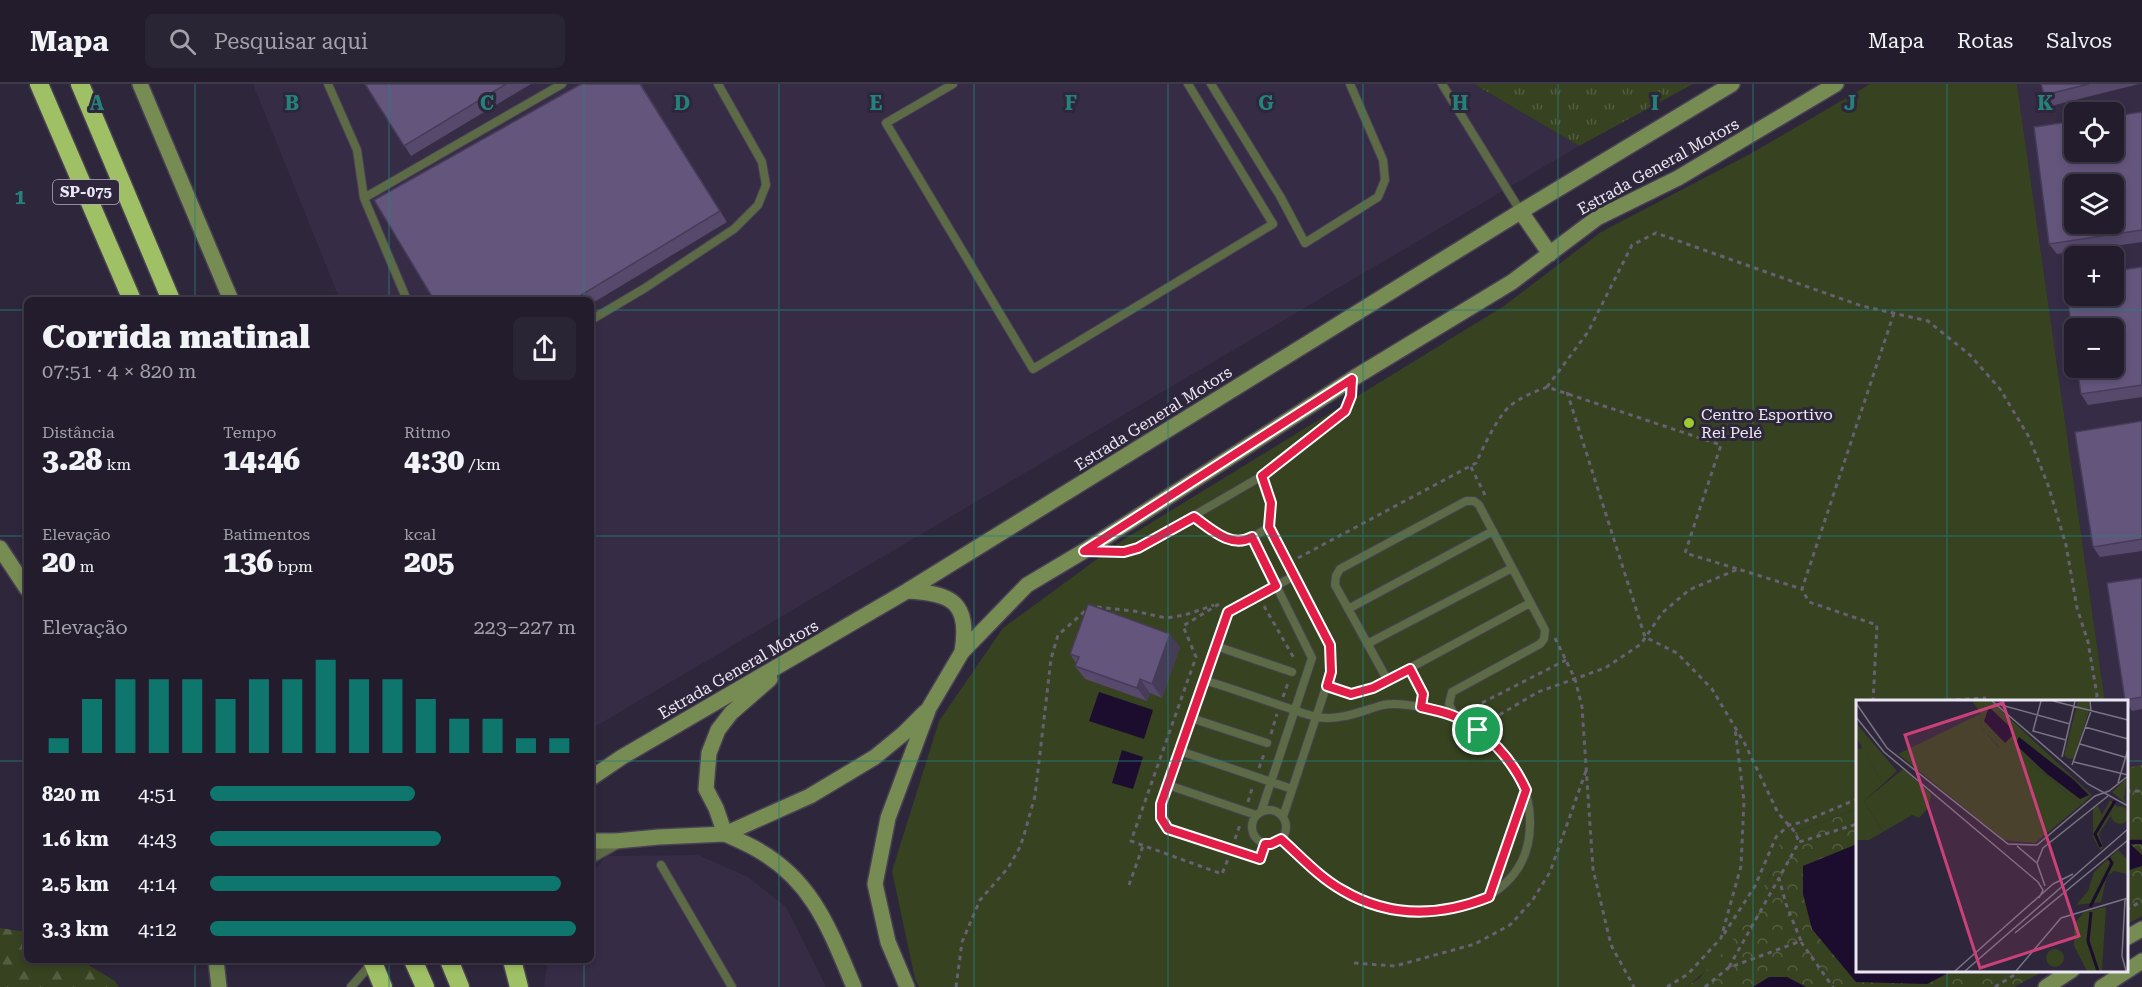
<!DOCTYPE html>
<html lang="pt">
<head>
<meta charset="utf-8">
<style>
	:root { --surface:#221c2c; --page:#2a2534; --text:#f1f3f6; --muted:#a2a1a9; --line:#3f3a48; --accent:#0f766e }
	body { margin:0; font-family:"Roboto Serif",serif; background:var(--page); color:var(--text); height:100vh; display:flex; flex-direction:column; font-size:22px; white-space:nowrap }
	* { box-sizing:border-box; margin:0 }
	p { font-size:20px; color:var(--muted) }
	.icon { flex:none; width:33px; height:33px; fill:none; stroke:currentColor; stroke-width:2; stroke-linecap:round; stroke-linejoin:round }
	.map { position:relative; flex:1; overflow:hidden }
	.drawer { position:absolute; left:24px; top:213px; width:570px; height:666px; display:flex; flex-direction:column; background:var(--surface); border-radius:9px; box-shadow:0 3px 9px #0003,0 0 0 2px var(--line) }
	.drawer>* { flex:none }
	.tools { position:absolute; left:2064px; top:18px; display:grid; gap:12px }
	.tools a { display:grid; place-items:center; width:60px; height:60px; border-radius:9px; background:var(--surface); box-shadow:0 3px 9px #0003,0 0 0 2px var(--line); font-size:30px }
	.pin { position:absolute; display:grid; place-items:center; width:51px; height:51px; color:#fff; margin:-26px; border:3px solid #fff; border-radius:50%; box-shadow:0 2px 6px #0007 }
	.round { display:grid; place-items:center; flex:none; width:63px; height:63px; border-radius:9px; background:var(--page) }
	.summary { display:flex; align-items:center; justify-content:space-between; height:102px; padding:0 18px }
	h1 { font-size:33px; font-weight:800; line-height:45px }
	.metrics { display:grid; grid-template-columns:repeat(3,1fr); gap:9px; height:102px; padding:6px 18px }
	.metrics div { display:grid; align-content:center }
	.metrics b { font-size:30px; font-weight:800 }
	.metrics small { font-size:16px; font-weight:400 }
	.metrics p { font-size:16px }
	.chart { height:168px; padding:12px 18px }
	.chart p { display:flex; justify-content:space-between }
	.chart svg { width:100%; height:108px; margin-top:6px; stroke:var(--accent); stroke-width:6 }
	ul { padding:0 18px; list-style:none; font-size:20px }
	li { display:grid; grid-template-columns:96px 72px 1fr; align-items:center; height:45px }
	li i { height:15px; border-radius:8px; background:var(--accent) }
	header { display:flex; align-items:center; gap:36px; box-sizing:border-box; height:84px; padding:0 30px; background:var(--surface); border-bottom:2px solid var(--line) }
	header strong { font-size:28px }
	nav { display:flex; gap:33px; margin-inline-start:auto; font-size:21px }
	.search { width:420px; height:54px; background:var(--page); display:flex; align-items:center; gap:15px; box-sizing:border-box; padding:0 21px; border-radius:9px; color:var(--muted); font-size:22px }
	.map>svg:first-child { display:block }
	.built { fill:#362c46; fill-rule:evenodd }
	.grass { fill:url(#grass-tufts) }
	.forest { fill:url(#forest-firs) }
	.park { fill:url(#park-crowns) }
	.pitch { fill:#364220 }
	.water { fill:#1c0d2f }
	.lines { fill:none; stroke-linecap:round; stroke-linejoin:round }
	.stream { stroke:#1c0d2f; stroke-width:4.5 }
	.lane-casing { stroke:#484154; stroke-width:10 }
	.street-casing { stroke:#484154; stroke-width:18 }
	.secondary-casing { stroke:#484154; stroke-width:18 }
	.highway-casing { stroke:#484154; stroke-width:21 }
	.path { stroke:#676072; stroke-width:3; stroke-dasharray:4.5 4.5; stroke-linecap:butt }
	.lane { stroke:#5c6a46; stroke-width:8 }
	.street { stroke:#5c6a46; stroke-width:15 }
	.secondary { stroke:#778c53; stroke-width:15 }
	.highway { stroke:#9fc064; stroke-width:18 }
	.wall { fill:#56496c }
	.shaded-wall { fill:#463c58 }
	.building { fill:#64557d; stroke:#463c58; stroke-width:1.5; fill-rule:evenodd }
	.route-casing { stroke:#fff; stroke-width:12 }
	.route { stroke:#e11d48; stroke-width:8 }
	.grid { fill:none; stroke:#25817b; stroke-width:1.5; stroke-opacity:0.55 }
	.poi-dot { fill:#9dca31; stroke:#2e263a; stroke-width:2 }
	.labels { text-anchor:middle; stroke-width:6; stroke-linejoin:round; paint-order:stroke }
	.shield { fill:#2e263a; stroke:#b2adbc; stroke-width:1.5 }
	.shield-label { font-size:15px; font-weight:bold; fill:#ebe7f4 }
	.street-label { font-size:16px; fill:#ebe7f4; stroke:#2e263a }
	.poi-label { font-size:16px; fill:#ebe7f4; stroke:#2e263a; text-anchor:start }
	.inset-river { fill:none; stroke:#1c0d2f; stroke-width:3 }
	.inset-road { fill:none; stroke:#7a7384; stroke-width:1.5 }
	.view { fill:#ca417a; fill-opacity:0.15; stroke:#ca417a; stroke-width:3 }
	.inset-edge { fill:none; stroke:#ebe7f4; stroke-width:3 }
	.grid-label { font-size:20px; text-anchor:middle; font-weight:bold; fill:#25817b; stroke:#2e263a; stroke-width:6; stroke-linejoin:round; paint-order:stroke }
</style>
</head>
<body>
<header>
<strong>Mapa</strong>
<div class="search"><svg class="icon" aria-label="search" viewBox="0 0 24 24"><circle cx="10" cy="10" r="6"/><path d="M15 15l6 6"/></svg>Pesquisar aqui</div>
<nav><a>Mapa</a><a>Rotas</a><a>Salvos</a></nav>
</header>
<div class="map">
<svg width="2142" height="903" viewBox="0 0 2142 903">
	<defs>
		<pattern id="grass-tufts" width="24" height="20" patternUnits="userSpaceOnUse" patternTransform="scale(1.5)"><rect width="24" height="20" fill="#364220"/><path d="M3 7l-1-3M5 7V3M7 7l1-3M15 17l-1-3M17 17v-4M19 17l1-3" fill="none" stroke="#535d41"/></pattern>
		<pattern id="forest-firs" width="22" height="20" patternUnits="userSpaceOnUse" patternTransform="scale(1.5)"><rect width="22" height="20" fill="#364220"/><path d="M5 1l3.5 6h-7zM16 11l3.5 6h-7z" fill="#535d41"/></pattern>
		<pattern id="park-crowns" width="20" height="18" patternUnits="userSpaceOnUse" patternTransform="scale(1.5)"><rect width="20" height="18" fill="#364220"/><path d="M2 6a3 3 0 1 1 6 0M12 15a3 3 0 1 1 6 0" fill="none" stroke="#535d41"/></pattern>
	</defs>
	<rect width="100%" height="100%" fill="#2e263a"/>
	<path class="built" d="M253,0H1474L1579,62L591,645V216H340Z
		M2017,0H2142V681L2129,685L2126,684V618H2105ZM2074,28H2114V68H2074ZM2074,100H2114V140H2074ZM2074,172H2114V212H2074ZM2074,244H2114V284H2074Z
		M698,771L748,793L786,823L826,903H544L548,876H591V791L606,772Z"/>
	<path class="grass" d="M1474,0H1693L1579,62Z"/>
	<path class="forest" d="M0,844L27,848V876H80L115,897L119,903H0Z"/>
	<path class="park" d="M2142,681V832L2126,841V684Z
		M1857,725V886L2044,887L2014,903H1685L1700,894L1770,791L1780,756L1795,748Z"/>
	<path class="pitch" d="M1870,0H2017L2105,618H1857V725L1795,748L1781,756C1777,768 1774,781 1769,792C1751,832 1722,880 1685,903H919L915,895L892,787L939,637L1003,544L1123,456L1504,222L1601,148L1750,70Z"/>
	<path class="water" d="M1099,608L1153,626L1144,655L1089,637Z
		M1122,666L1143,673L1133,705L1112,699Z
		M2126,756L2142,771V782L2126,787Z
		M1857,760V886L1952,887L1927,900L1856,898L1812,845L1803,810V782Z
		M1769,893H1787L1806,903H1753Z"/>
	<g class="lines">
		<path class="stream" d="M2126,758H2142"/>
		<g class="lane-casing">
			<path id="lane" d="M328,0L357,66L364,114L407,216
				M953,0L886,39L1033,285L1273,140L1188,0
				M1211,0L1280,112L1305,159L1378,113L1385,96L1383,76L1350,0
				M1442,0L1521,128
				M364,114L562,0
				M591,236L645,204L734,145L758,121L766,101L762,78L718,0
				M1194,433C1209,443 1228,462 1247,455C1255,453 1262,447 1269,443L1271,419L1262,392
				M1269,443L1330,561L1331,588L1283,733
				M1252,453L1312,574L1261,728
				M1088,467L1124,468L1138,464L1262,392L1345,327L1351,312L1352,295
				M1348,525L1493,447
				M1367,560L1512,484
				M1216,562L1292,588
				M1410,584L1423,610L1421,623
				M1204,596C1230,604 1256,613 1282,622C1293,625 1305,631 1317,633C1341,637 1361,627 1383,621C1402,617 1437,626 1454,633C1475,641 1493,658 1507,675C1522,694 1530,713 1530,737C1532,834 1404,847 1340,805C1319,791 1300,772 1281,755
				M1388,597L1335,501L1336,492L1340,485L1466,417H1474L1479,421L1545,546L1544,555L1540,560L1452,608L1449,620L1455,633
				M1327,602L1351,610L1373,604L1530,519
				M1191,634L1267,659
				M1180,667L1292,705
				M1168,701L1256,731
				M1252 743a17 17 0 1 1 34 0a17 17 0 1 1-34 0Z
				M1265,760L1260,775L1169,745L1161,734V720L1228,528L1294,492
				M661,781L732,903
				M1489,813L1525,706
				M351,903L372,879"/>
		</g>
		<g class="street-casing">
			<path id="street" d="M591,771L616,757"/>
		</g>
		<g class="secondary-casing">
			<path id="secondary" d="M140,0L231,216
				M1521,128L1550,170
				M0,464L27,505
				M907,507C953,509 970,519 962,568
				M591,694L622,673L907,507L1515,131L1732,0
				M725,750L716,724L706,705L709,669L718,646L731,629L770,595
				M725,750C736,755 748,760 758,766C814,798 830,847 854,903
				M591,757H616L659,753L725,750L810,712L875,673L903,650L925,628
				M2126,854L2142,845
				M216,876L219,903
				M907,903L888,858L875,800L888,734L929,624L962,568L1027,501L1084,467L1352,295L1512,198L1597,134L1678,94L1836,0
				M2046,903L2072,886
				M2102,903L2142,877"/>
		</g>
		<g class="highway-casing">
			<path id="highway" d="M39,0L132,216
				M80,0L171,216
				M372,876L383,903
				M413,876L425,903
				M449,876L460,903
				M512,876L519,903"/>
		</g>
		<path class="path" d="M1547,303L1588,248L1632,161L1656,149L1862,222L1928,237L1970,271L2000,305L2029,353L2048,401L2066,461L2077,524L2088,558L2097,611L2096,618
			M1567,308L1645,553L1677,569L1712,605L1745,660L1778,729L1795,748L1799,758
			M1471,383L1485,411
			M1298,474L1476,379C1483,364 1497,333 1510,322C1521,313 1534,308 1547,303L1721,361L1685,469L1738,485
			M1219,520L1183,542L1196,573L1131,757L1222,790L1228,775
			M1264,522L1295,576
			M1555,554L1575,595L1582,623L1593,785L1611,861L1634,903
			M1283,613L1288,599
			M1873,618L1877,541L1809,518L1802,505L1894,229
			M1920,618L1986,614
			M1466,627L1566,576
			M1484,640L1538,608L1605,584L1641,560L1662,529L1689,506L1738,485L1802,505
			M1271,650L1277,630
			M1259,684L1264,670
			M2126,707H2142
			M1248,718L1253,701
			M1235,755L1241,738
			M1129,801L1143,762
			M2126,826L2142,817
			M1724,850L1755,802L1776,753L1789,741L1803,738L1857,715
			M1801,858L1833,903
			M1354,879L1395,882L1475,860L1510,841L1532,817L1550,788L1586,687
			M1729,883L1779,794
			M956,903L962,858L980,816L1008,784L1020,763L1024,751L1035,712L1051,575L1058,551L1086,526L1097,523L1134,527L1166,534L1185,531L1214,521
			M1667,903L1688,890L1721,854L1741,782L1744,717L1735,644
			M1705,903L1728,884L1801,857L1786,820L1779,794L1799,758L1857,740
			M1995,903L2022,886"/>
		<use href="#lane" class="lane"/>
		<use href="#street" class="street"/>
		<use href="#secondary" class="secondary"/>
		<use href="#highway" class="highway"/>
	</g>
	<path class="wall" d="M365,0H531L411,72Z
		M641,0L727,138L591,220V216H434Z
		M2041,0H2139L2051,22L2044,11Z
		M2142,28V158L2057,170L2049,160Z
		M2142,183V313L2088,321L2081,310Z
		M2142,337V467L2100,473L2093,463Z
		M2142,494V625L2132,627L2125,616Z
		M1180,563L1162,614L1150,609L1147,617L1085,595L1075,582L1076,579L1070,570Z"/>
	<path class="shaded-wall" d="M640,0H641L727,138L720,127Z
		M1170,550L1180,563L1162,614L1152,600Z
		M1140,595L1150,609L1147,617L1137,604Z"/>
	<path class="building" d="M365,0H506L404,62Z
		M581,0H640L720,127L573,216H434L374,116Z
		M2041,0H2089L2044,11Z
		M2142,28V146L2049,160L2034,43L2074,37V68H2114V32ZM2074,100H2114V140H2074Z
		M2142,183V301L2081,310L2077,284H2114V244H2074V264L2065,194L2074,193V212H2114V187Z
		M2142,337V455L2093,463L2075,348Z
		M2142,494V613L2125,616L2107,499Z
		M1088,520L1170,550L1152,600L1140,595L1137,604L1075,582L1079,573L1070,570Z"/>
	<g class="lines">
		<g class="route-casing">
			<path id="route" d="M1352,295L1351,312L1345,327L1262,392L1271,419L1269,443L1330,561L1331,588L1327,602L1351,610L1373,604L1410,585L1423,610L1421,623C1433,626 1447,628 1458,634C1488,649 1512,675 1526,706L1489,813C1439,833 1389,834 1342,806C1319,793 1300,772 1281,755L1271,760H1265L1260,775L1168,745L1161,734V720L1228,528L1276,502L1252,453C1231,465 1211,445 1194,433L1138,464L1124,468L1084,467Z"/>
		</g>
		<use href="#route" class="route"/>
	</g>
	<path class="grid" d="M195,0V216M389,0V216M584,0V216M779,0V903M974,0V903M1168,0V903M1363,0V903M1558,0V903M1753,0V903M1947,0V618M0,226H27M591,226H2142M0,452H27M591,452H2142M0,677H27M591,677H1857M2126,677H2142M195,876V903M389,876V903M584,876V903M1947,886V903"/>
	<circle class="poi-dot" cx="1689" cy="339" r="6"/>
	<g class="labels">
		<rect class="shield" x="53" y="96" width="66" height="24" rx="4.5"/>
		<g class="shield-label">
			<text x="86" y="113">SP-075</text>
		</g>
		<g class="street-label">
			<text transform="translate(1658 82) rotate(-29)" y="6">Estrada General Motors</text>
			<text transform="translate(1153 334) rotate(-32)" y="6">Estrada General Motors</text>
			<text transform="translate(738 585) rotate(-30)" y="6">Estrada General Motors</text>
		</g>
		<g class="poi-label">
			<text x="1701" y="336">Centro Esportivo<tspan x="1701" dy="18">Rei Pelé</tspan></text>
		</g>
	</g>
	<g transform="translate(1856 616)">
		<rect width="272" height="272" fill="#2e263a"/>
		<path d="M47,69L75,94L72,108L63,118L56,115L27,132L8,101Z" fill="#364220"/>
		<path d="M1,24L41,71L27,84L0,37ZM255 115a9 9 0 1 1 18 0a9 9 0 1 1-18 0ZM262,150L271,159V174L258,171L251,176L245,202L220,205L232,191L238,172ZM250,207L246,271H231L218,246V224L228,212Z" fill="#364220"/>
		<path d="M254,100L261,106L243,134L247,147L244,150L237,137V108L242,106L246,115Z" fill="#364220"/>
		<path d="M116,1H135L236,95L225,105L162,52L144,48L125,27L124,12ZM222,1H233L234,8L218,58L213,59L208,55ZM271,78L268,99L271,105L256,92Z" fill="#364220"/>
		<path d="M124,14L125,27L142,47L162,52L225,105L179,143L148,140L42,54ZM7,48L27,84L8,101L27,132L13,140H0V49ZM190 258a9 9 0 1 1 18 0a9 9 0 1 1-18 0Z" fill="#364220"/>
		<path d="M133,7L154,27L157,35L149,43L128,21ZM163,37L218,80L233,95L224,99L191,74L159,44Z" fill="#1c0d2f"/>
		<path class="inset-river" d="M245,147L239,134L259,101M234,207L256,163L253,158M235,212L232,241L242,271"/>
		<path class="inset-road" d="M136,1L232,84L272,106M185,1L177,31L210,40M197,1L272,20M0,3L31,48L152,144L181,145L239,96L253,91L272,76M145,5L214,24M0,17L28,52L182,182L187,190L183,198M229,27L272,39M224,44L272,58M206,57L219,1M218,62L272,75M216,65L235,11L234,1M262,83L272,49M161,146L181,163L189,186M181,163L187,148L252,96M197,184L217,174M269,199L266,256L270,271M159,233L272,140M272,239V260M99,271L197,184M109,271L272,129M160,271L205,218L272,198"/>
		<path class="view" d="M147,3L223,236L124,268L49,35Z"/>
		<rect width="272" height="272" class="inset-edge"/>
	</g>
	<g class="grid-label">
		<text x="97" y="26">A</text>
		<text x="292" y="26">B</text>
		<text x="487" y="26">C</text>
		<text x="682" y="26">D</text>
		<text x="876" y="26">E</text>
		<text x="1071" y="26">F</text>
		<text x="1266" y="26">G</text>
		<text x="1460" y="26">H</text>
		<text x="1655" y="26">I</text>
		<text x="1850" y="26">J</text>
		<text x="2045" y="26">K</text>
		<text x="20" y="120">1</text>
	</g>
</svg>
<div class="tools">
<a><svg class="icon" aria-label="locate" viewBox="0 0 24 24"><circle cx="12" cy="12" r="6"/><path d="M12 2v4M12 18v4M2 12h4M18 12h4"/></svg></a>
<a><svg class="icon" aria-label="layers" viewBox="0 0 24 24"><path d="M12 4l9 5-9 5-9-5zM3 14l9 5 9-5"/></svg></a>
<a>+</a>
<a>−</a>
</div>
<div class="pin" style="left:1478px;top:646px;background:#1e9e55"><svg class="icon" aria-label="arrive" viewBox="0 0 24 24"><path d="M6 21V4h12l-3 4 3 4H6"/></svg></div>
<section class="drawer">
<div class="summary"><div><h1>Corrida matinal</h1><p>07:51 · 4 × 820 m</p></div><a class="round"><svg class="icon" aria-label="share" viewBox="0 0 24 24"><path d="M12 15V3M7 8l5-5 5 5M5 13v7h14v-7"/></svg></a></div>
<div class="metrics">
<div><p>Distância</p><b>3.28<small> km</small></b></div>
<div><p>Tempo</p><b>14:46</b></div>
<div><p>Ritmo</p><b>4:30<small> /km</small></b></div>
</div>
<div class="metrics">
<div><p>Elevação</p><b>20<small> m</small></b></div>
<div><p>Batimentos</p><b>136<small> bpm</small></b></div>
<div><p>kcal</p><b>205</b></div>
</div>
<div class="chart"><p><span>Elevação</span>223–227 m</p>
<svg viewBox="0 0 160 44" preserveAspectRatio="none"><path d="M5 44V38M15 44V22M25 44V14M35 44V14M45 44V14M55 44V22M65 44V14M75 44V14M85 44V6M95 44V14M105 44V14M115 44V22M125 44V30M135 44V30M145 44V38M155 44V38"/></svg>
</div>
<ul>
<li><b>820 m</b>4:51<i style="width:56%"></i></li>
<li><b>1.6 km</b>4:43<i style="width:63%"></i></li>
<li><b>2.5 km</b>4:14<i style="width:96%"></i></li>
<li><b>3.3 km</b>4:12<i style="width:100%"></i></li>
</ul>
</section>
</div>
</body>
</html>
